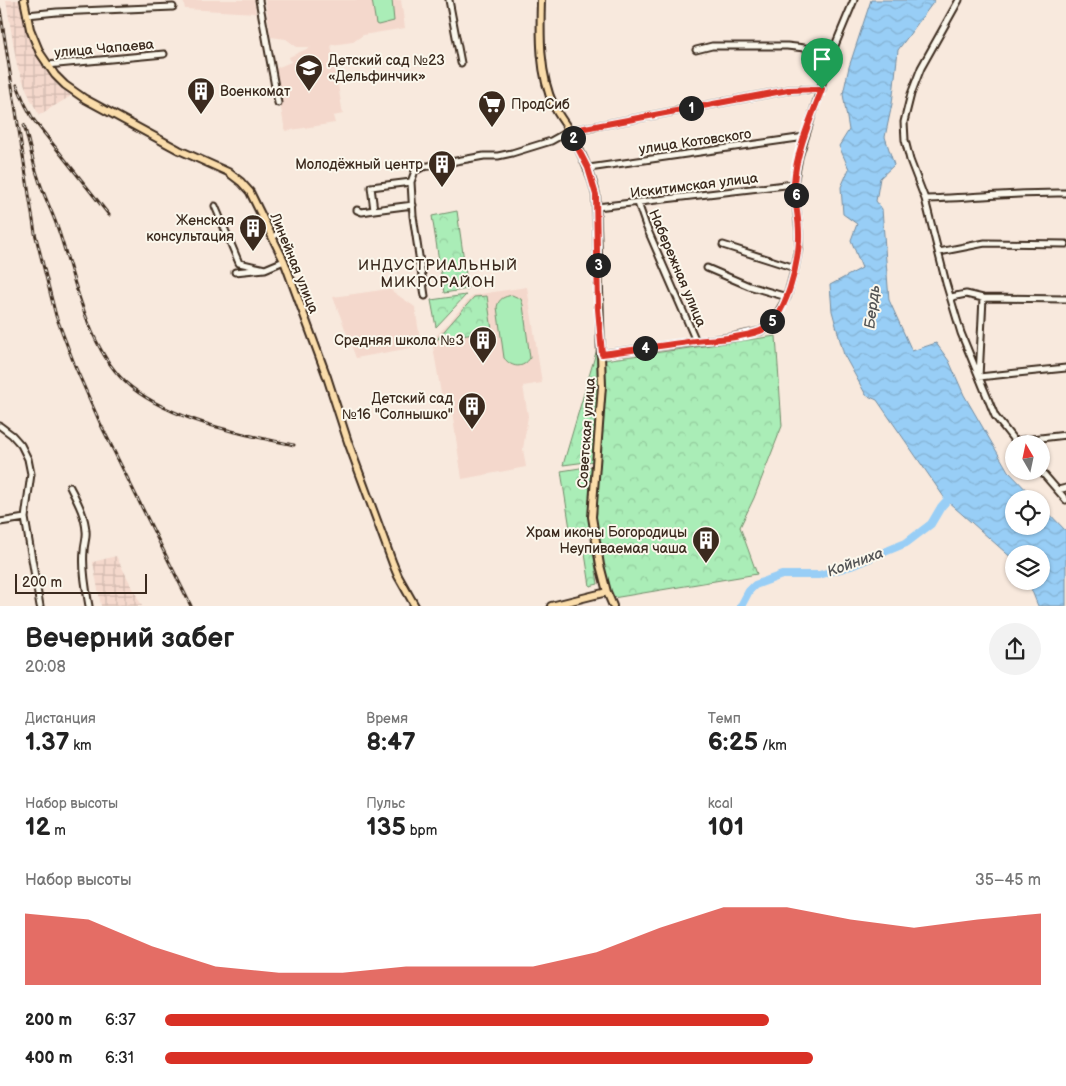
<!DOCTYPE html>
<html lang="ru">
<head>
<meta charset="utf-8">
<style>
	:root { --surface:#fff; --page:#f2f2f2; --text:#222; --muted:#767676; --accent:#d93025 }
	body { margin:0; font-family:"Balsamiq Sans",sans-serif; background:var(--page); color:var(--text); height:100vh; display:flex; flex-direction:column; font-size:19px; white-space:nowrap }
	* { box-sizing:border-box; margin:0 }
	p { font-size:16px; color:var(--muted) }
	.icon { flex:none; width:28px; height:28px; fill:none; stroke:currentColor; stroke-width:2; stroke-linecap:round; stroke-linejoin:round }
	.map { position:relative; height:606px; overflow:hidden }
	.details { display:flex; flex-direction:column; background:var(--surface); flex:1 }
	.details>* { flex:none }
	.needle { width:32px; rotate:351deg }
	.fabs { position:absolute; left:1005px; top:435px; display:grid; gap:10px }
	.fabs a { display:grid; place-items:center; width:45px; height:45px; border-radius:50%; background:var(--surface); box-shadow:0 1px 4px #0004; font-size:25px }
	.scale { position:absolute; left:15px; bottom:12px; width:132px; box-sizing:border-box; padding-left:5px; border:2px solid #3b2a1e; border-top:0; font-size:14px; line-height:18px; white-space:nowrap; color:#3b2a1e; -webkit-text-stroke:4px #fbf7ec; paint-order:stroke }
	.pin { position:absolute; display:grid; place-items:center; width:42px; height:42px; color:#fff; margin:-51px -21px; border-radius:50% 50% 50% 0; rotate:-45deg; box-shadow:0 0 5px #0007 }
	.pin .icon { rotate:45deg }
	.km { position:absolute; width:25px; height:25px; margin:-12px; border-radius:50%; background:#222; color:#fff; font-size:14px; line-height:25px; text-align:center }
	.round { display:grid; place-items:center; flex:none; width:52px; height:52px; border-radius:26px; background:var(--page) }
	.summary { display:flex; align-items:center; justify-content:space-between; height:85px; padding:0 25px }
	h1 { font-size:28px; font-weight:800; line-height:38px }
	.metrics { display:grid; grid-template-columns:repeat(3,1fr); gap:8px; height:85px; padding:5px 25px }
	.metrics div { display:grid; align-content:center }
	.metrics b { font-size:25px; font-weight:800 }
	.metrics small { font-size:14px; font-weight:400 }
	.metrics p { font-size:14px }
	.chart { height:140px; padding:10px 25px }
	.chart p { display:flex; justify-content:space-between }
	.chart svg { width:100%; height:90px; margin-top:5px; fill:var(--accent); opacity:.7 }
	ul { padding:0 25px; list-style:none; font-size:16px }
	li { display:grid; grid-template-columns:80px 60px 1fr; align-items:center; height:38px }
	li i { height:12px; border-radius:6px; background:var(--accent) }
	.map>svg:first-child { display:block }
	.built { fill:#f4d8cc }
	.industrial { fill:url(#industrial-grid) }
	.forest { fill:url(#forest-crowns); stroke:#728c6a }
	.pitch { fill:#aaedb7; stroke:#728c6a }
	.water { fill:url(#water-waves); stroke:#738ca0 }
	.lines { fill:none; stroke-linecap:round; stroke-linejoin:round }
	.river { stroke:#98cef6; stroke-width:8 }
	.minor-casing { stroke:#3b2a1e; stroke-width:9 }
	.major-casing { stroke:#3b2a1e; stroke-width:10 }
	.minor { stroke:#fbf7ec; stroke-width:5 }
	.major { stroke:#fbddab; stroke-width:6 }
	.rail-casing { stroke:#3b2a1e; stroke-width:3 }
	.rail { stroke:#fbf7ec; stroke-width:1; stroke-dasharray:4; stroke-linecap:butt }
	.route-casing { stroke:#fff; stroke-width:10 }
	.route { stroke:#d93025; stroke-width:6 }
	.labels { text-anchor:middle; stroke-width:4; stroke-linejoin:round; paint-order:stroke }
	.street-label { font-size:14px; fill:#3b2a1e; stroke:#fbf7ec }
	.poi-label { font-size:14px; fill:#3b2a1e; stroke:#fbf7ec; text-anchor:end }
	.neighbourhood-label { font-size:15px; letter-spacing:1px; fill:#3b2a1e; stroke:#fbf7ec }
	.water-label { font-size:15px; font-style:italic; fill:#525354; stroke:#fbf7ec }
</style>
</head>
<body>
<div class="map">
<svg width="1066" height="606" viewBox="0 0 1066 606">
	<defs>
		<pattern id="industrial-grid" width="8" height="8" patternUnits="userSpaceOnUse" patternTransform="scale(1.25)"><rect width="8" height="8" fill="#f4d8cc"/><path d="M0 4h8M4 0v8" fill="none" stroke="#d2baaf"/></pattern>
		<pattern id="forest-crowns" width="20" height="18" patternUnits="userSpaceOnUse" patternTransform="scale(1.25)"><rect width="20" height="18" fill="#aaedb7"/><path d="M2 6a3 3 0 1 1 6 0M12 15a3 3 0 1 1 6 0" fill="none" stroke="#93cb9d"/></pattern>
		<pattern id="water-waves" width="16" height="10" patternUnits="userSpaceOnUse" patternTransform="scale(1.25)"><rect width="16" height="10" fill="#98cef6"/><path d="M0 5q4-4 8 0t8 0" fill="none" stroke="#84b1d2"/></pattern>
	</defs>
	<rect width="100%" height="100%" fill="#f8e9dd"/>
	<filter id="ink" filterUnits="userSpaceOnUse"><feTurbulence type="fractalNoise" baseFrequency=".02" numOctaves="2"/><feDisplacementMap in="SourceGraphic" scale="10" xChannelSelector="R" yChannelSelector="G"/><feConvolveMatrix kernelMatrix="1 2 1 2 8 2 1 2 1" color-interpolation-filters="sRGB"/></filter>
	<g filter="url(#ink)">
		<path class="built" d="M183,0H254L256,13L185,9Z
			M265,0H401L405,28L363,35L353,42L331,45L343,114L333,116L335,123L285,131L274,69L291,62L289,57L311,47H297L286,39L271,37Z
			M527,287L542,383L523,386L528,416L523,449L526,467L462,479L450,398L442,399L432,341L473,295Z
			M389,289L415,307L421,346L356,358L333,297Z"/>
		<path class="industrial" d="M6,0H22L37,53L43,65L58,86L71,96L39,115L30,98L17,66Z
			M116,556L142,606H101L93,562Z"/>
		<path class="forest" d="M457,211L468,289L444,293L432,216Z
			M466,295L436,327L431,300Z
			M487,296L492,330L437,339L474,297Z
			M776,336L782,426L754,498L740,527L757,574L613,598L606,580L594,518L604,360Z
			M597,349L600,350L599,389L594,461L563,465Z
			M593,466L592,532L571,535L561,471Z
			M592,545L598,584L590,586L584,547Z"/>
		<path class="pitch" d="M372,0H392L394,21L378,25L376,24Z
			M512,295L521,299L523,305L530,358C523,369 512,368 504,358L497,307C499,298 504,297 512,295Z"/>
		<path class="water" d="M871,0H935L898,50L892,104L885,137L894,165L880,178L876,201L882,209L889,300L912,351L936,343L949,361L964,395L1008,471L1035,499H1014V526H1041V505L1066,531V606H1038L1028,581H1041V554H1014V560L946,500L877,400L866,395L844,355L832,311L830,285L862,268L851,240L857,224L843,214L841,187L849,169L839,146L849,130L843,94L849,67Z"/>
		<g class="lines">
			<path class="river" d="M741,606L749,591L755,585L782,575H819L851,566L906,543L931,524L941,507L949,498L947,494"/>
			<g class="minor-casing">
				<path id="minor" d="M259,0L278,103
					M449,0L461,63
					M959,0L921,68L911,94L904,122L905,140L910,160L925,199L946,283L961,333L995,416L1017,444
					M27,15L57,12L173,7
					M696,50L712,46H787L813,49L831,55
					M47,65L164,54
					M589,168L805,137
					M411,182L371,187L374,210L413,205
					M925,199C972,198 1019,192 1066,193
					M638,203L646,226L696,341
					M215,206L239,263L265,269
					M597,207L794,184
					M357,210L362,212L374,210
					M273,237L279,233
					M723,245L795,268
					M939,252L985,243L1066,244
					M707,268L749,286L787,297
					M235,272L265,269L284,261
					M425,296L413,216L411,182L415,171L423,167L484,156H498L512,153L551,141L569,131L788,90L822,89
					M951,297L966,294L983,298L1066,299
					M983,298L979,377L1066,368
					M602,354L732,337L761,331L774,319L787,297L795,268L799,247V232L794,184L799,157L831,55L854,0
					M0,426L12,435L21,445L28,459L31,474L25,518L40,606
					M1015,441L1066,435
					M1041,471L1066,500
					M70,487C77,501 85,515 86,531C87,538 84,544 84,551C82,568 86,589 89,606
					M1058,490L1066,488
					M0,522L25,518"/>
			</g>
			<g class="major-casing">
				<path id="major" d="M24,0L30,29L40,53L55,75L65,85L85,99L133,125L179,150L228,172L241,182L250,192L284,261L327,377L348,442L393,564L398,576L415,606
					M541,0C540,34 539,75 554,106C558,115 565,123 570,132C581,152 591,172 596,195L602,386L592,517L600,565L607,592L613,606
					M551,606L607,592"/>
			</g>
			<use href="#minor" class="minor"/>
			<use href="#major" class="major"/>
			<g class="rail-casing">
				<path id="rail" d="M0,9L35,233L56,316L75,366L101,425L191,606
					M17,85L25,104L33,119L109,215
					M24,125C29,142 32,160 38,177C43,194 51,209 57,226C75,276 87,352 131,387C174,421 241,434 294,445"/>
			</g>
			<use href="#rail" class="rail"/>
		</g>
	</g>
	<g class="lines" filter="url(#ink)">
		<g class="route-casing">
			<path id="route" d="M822,89C811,118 796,151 794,183C794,200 799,216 799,233C800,258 787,321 760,331C740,338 717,339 696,341C664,345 633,350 602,354L598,309L596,195L588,168L569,131L788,90Z"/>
		</g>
		<use href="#route" class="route"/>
	</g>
	<defs>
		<g id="school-pin" transform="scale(1.4375)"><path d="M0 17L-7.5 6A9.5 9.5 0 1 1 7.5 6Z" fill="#3b2a1e" stroke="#fbf7ec"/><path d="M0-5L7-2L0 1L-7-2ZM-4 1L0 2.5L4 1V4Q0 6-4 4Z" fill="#fff"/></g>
		<g id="building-pin" transform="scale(1.4375)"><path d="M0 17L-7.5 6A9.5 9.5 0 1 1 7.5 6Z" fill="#3b2a1e" stroke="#fbf7ec"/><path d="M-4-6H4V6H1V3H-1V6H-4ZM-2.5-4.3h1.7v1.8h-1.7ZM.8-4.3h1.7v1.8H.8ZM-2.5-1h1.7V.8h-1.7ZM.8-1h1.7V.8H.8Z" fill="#fff"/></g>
		<g id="supermarket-pin" transform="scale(1.4375)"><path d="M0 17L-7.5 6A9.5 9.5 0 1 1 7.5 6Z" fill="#3b2a1e" stroke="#fbf7ec"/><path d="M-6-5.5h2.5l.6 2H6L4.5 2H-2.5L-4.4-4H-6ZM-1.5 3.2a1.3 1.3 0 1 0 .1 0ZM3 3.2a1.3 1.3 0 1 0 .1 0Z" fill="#fff"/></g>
	</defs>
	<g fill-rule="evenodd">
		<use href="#school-pin" x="309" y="68"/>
		<use href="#building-pin" x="201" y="91"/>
		<use href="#supermarket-pin" x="492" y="104"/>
		<use href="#building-pin" x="442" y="164"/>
		<use href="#building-pin" x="253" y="228"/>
		<use href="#building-pin" x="483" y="340"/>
		<use href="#building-pin" x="472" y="406"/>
		<use href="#building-pin" x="706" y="540"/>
	</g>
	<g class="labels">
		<g class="street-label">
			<text transform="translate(104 48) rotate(-5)" y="5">улица Чапаева</text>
			<text transform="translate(695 141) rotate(-8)" y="5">улица Котовского</text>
			<text transform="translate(694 185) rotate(-7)" y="5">Искитимская улица</text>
			<text transform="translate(295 263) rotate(68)" y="5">Линейная улица</text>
			<text transform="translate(678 268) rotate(67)" y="5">Набережная улица</text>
			<text transform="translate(586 433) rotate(-86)" y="5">Советская улица</text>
		</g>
		<g class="poi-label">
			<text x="328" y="65" text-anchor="start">Детский сад №23<tspan x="328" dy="16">«Дельфинчик»</tspan></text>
			<text x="220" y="96" text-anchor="start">Военкомат</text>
			<text x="511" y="109" text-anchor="start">ПродСиб</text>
			<text x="423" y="169">Молодёжный центр</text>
			<text x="234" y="225">Женская<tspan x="234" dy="16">консультация</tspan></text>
			<text x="464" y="345">Средняя школа №3</text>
			<text x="453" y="403">Детский сад<tspan x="453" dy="16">№16 "Солнышко"</tspan></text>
			<text x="687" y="537">Храм иконы Богородицы<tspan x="687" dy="16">Неупиваемая чаша</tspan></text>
		</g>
		<g class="neighbourhood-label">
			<text x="438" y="270">ИНДУСТРИАЛЬНЫЙ<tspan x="438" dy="17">МИКРОРАЙОН</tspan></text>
		</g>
		<g class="water-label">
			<text transform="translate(872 307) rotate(-83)" y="5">Бердь</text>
			<text transform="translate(855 562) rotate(-20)" y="5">Койниха</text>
		</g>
	</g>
</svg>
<div class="fabs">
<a><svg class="needle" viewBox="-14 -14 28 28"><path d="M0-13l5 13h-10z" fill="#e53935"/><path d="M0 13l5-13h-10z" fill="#767676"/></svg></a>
<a><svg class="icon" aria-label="locate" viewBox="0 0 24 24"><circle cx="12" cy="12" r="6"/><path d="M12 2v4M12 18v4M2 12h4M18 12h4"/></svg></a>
<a><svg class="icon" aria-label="layers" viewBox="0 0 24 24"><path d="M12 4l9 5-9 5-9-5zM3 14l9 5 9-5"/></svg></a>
</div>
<div class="scale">200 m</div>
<div class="pin" style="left:822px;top:89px;background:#1e9e55"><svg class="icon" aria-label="arrive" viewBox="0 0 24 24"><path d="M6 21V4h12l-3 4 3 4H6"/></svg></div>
<b class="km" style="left:691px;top:108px">1</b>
<b class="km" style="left:573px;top:138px">2</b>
<b class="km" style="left:598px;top:265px">3</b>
<b class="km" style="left:645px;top:348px">4</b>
<b class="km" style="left:772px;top:321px">5</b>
<b class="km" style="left:796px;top:195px">6</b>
</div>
<section class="details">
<div class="summary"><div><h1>Вечерний забег</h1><p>20:08</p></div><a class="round"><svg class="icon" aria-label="share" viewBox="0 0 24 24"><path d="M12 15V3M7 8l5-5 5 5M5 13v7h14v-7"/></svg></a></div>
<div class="metrics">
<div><p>Дистанция</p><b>1.37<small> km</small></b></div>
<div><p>Время</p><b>8:47</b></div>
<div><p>Темп</p><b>6:25<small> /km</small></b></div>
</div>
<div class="metrics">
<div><p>Набор высоты</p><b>12<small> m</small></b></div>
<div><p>Пульс</p><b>135<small> bpm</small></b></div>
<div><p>kcal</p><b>101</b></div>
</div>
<div class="chart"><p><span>Набор высоты</span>35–45 m</p>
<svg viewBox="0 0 160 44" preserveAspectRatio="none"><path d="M0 44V9L10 12L20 25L30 35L40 38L50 38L60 35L70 35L80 35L90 28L100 16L110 6L120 6L130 12L140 16L150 12L160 9V44z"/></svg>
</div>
<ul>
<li><b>200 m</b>6:37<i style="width:69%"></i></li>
<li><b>400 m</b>6:31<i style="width:74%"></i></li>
</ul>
</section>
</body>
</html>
